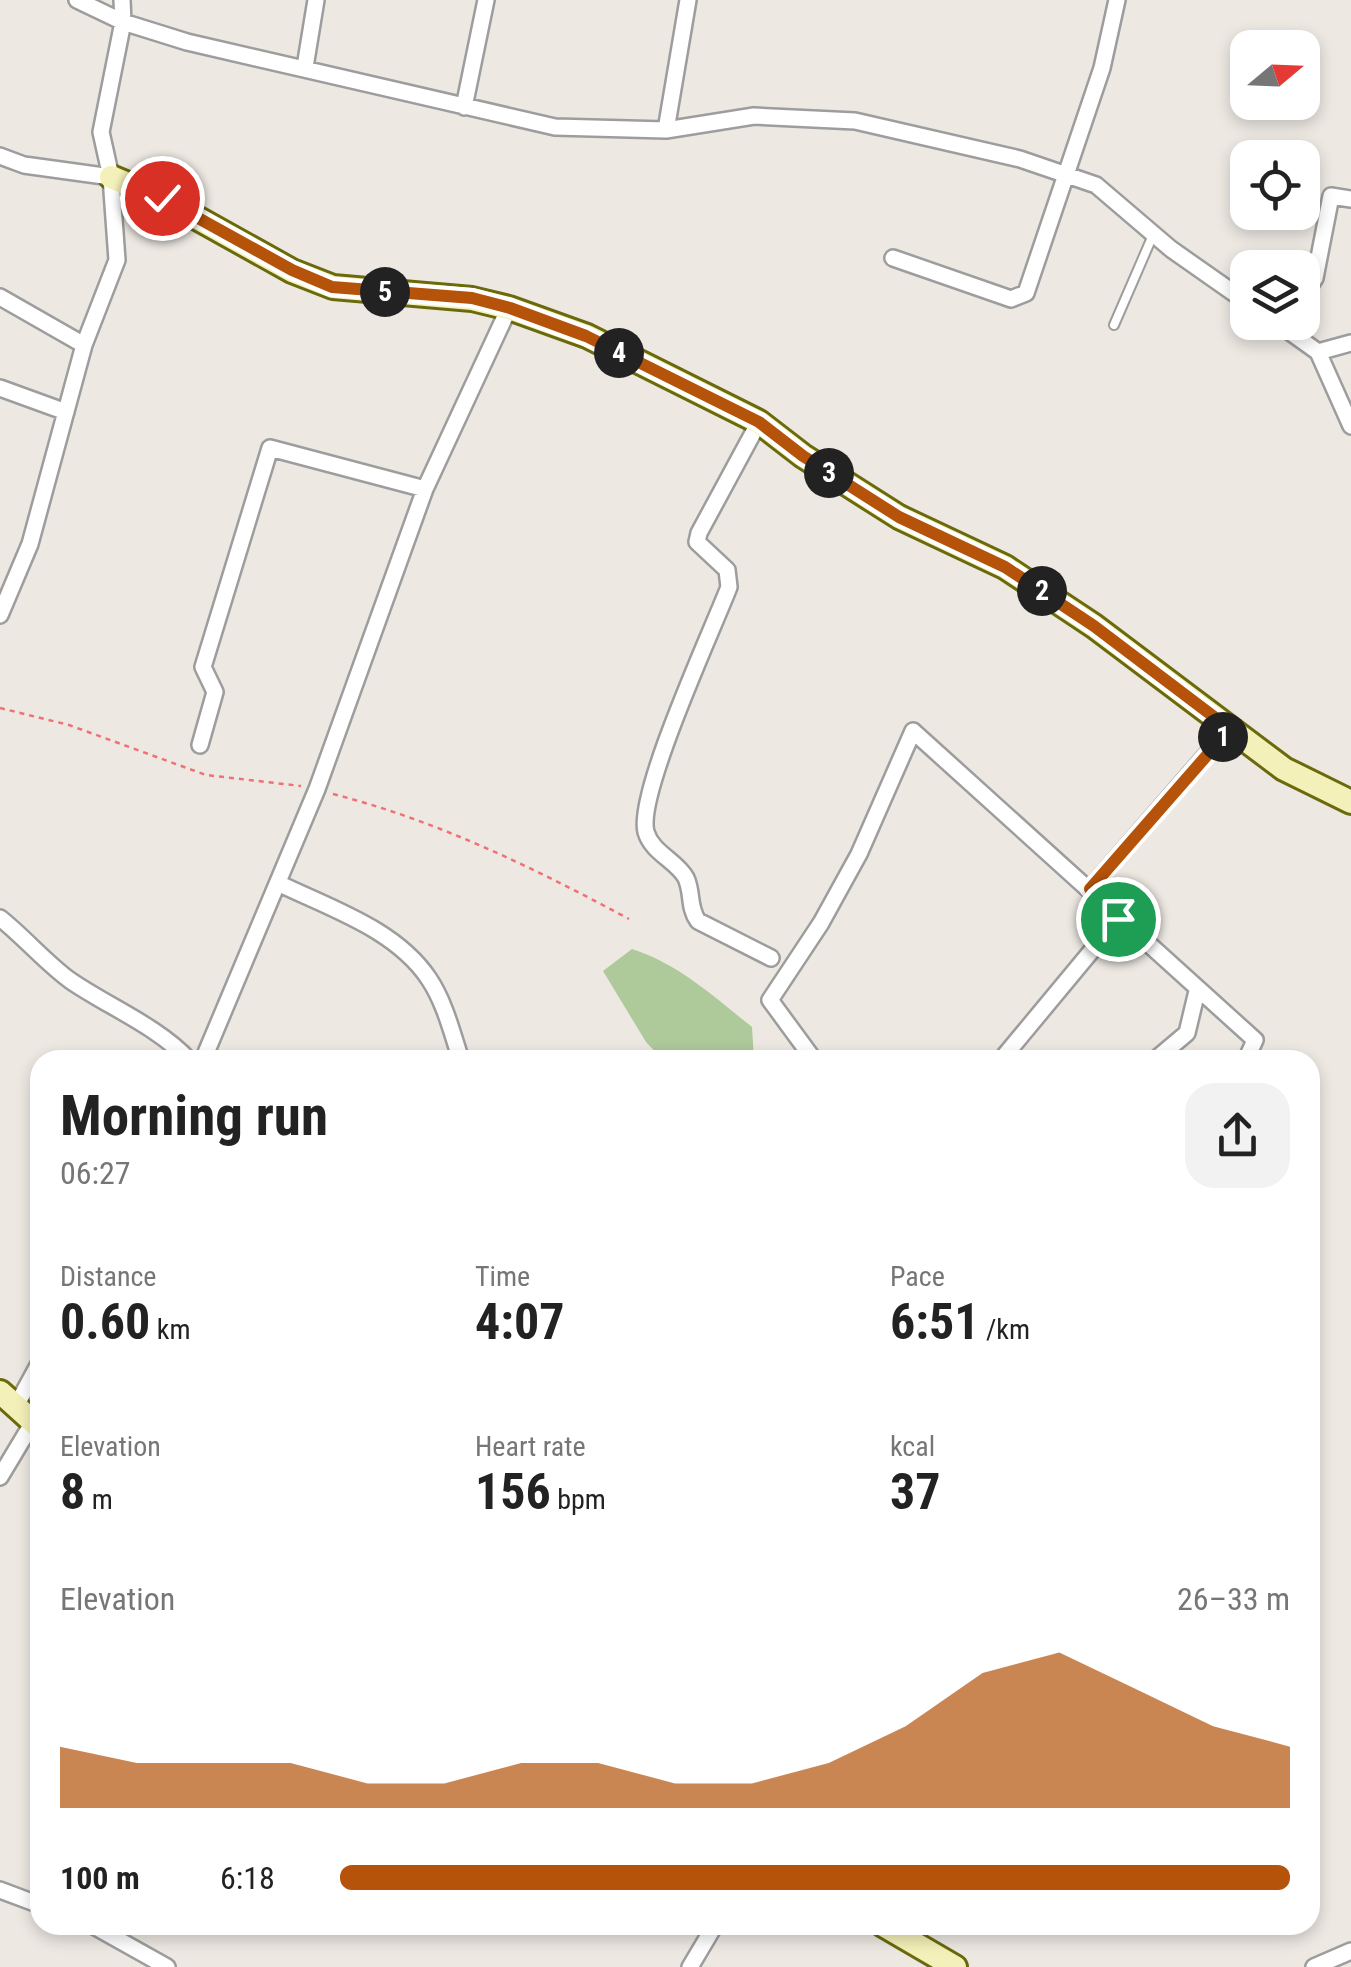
<!DOCTYPE html>
<html lang="en">
<head>
<meta charset="utf-8">
<style>
	:root { --surface:#fff; --page:#f2f2f2; --text:#222; --muted:#767676; --accent:#b45309 }
	body { margin:0; font-family:"Roboto Condensed",sans-serif; background:var(--page); color:var(--text); height:100vh; display:flex; flex-direction:column; font-size:38px; white-space:nowrap }
	* { box-sizing:border-box; margin:0 }
	p { font-size:32px; color:var(--muted) }
	.icon { flex:none; width:55px; height:55px; fill:none; stroke:currentColor; stroke-width:2; stroke-linecap:round; stroke-linejoin:round }
	.map { position:relative; flex:1; overflow:hidden }
	.details { position:absolute; left:30px; top:1050px; width:1290px; height:885px; display:flex; flex-direction:column; background:var(--surface); border-radius:30px; box-shadow:0 5px 15px #0003 }
	.details>* { flex:none }
	.needle { width:65px; rotate:71deg }
	.tools { position:absolute; left:1230px; top:30px; display:grid; gap:20px }
	.tools a { display:grid; place-items:center; width:90px; height:90px; border-radius:20px; background:var(--surface); box-shadow:0 5px 15px #0003; font-size:50px }
	.pin { position:absolute; display:grid; place-items:center; width:85px; height:85px; color:#fff; margin:-42px; border:5px solid #fff; border-radius:50%; box-shadow:0 2px 10px #0007 }
	.km { position:absolute; width:50px; height:50px; margin:-25px; border-radius:50%; background:#222; color:#fff; font-size:28px; line-height:50px; text-align:center }
	.round { display:grid; place-items:center; flex:none; width:105px; height:105px; border-radius:30px; background:var(--page) }
	.headline { display:flex; align-items:center; justify-content:space-between; height:170px; padding:0 30px }
	h1 { font-size:55px; font-weight:700; line-height:75px }
	.stats { display:grid; grid-template-columns:repeat(3,1fr); gap:15px; height:170px; padding:10px 30px }
	.stats div { display:grid; align-content:center }
	.stats b { font-size:50px; font-weight:700 }
	.stats small { font-size:28px; font-weight:400 }
	.stats p { font-size:28px }
	.chart { height:280px; padding:20px 30px }
	.chart p { display:flex; justify-content:space-between }
	.chart svg { width:100%; height:180px; margin-top:10px; fill:var(--accent); opacity:.7 }
	ul { padding:0 30px; list-style:none; font-size:32px }
	li { display:grid; grid-template-columns:160px 120px 1fr; align-items:center; height:75px }
	li i { height:25px; border-radius:12px; background:var(--accent) }
	.map>svg:first-child { display:block }
	.forest { fill:#aec99a }
	.lines { fill:none; stroke-linecap:round; stroke-linejoin:round }
	.lane-casing { stroke:#9d9d9d; stroke-width:12 }
	.street-casing { stroke:#9d9d9d; stroke-width:20 }
	.secondary-casing { stroke:#6a690c; stroke-width:28 }
	.path { stroke:#ef7174; stroke-width:2.5; stroke-dasharray:5 5; stroke-linecap:butt }
	.lane { stroke:#fff; stroke-width:8 }
	.street { stroke:#fff; stroke-width:15 }
	.secondary { stroke:#f4f0b9; stroke-width:22 }
	.route-casing { stroke:#fff; stroke-width:20 }
	.route { stroke:#b45309; stroke-width:12 }
</style>
</head>
<body>
<div class="map">
<svg width="1351" height="1967" viewBox="0 0 1351 1967">
	<rect width="100%" height="100%" fill="#ede8e2"/>
	<path class="forest" d="M632,949C679,964 714,997 752,1027L754,1060H663L646,1042L603,971Z"/>
	<g class="lines">
		<g class="lane-casing">
			<path id="lane" d="M1114,325L1153,235"/>
		</g>
		<g class="street-casing">
			<path id="street" d="M77,0L123,22L187,42L555,127L666,130L754,116L855,121L1020,159L1096,185L1171,249L1248,303
				M305,67L316,0
				M464,107L486,0
				M666,130L688,0
				M0,156L24,165L111,177
				M893,258L1011,299L1026,293L1102,68L1117,0
				M0,297L84,345
				M1302,298L1315,278L1331,196L1351,199
				M1276,322L1318,352L1351,426
				M1318,352L1351,343
				M0,388L66,412
				M759,422L699,533L697,542L727,570L729,587C712,631 636,795 646,832C652,853 677,861 686,878C693,893 688,907 698,921L771,958
				M0,615L30,544L84,345L117,260L111,177L101,132L123,22L122,0
				M200,745L215,692L203,667L270,448L425,489
				M278,883C329,908 396,929 429,979C445,1003 452,1033 461,1060
				M1090,889L1229,729
				M0,918C24,937 48,965 71,981C109,1007 157,1026 189,1060
				M203,1060L317,789L425,489L509,308
				M814,1060L770,1000L821,923L859,854L913,731L1255,1040L1246,1060
				M1001,1060L1118,919
				M1155,1060L1187,1033L1197,991
				M16,1406L40,1362
				M0,1477L33,1422
				M0,1890L40,1905
				M92,1925L167,1967
				M690,1967L715,1925
				M1314,1967L1351,1951"/>
		</g>
		<g class="secondary-casing">
			<path id="secondary" d="M111,177L161,198L292,271L333,287L472,299L509,308L587,336L759,422L803,456L899,517L1005,567L1094,626L1284,769L1351,802
				M0,1392L40,1428
				M883,1925L955,1967"/>
		</g>
		<path class="path" d="M0,708L69,725L206,775L301,786
			M333,794C438,821 534,868 629,919"/>
		<use href="#lane" class="lane"/>
		<use href="#street" class="street"/>
		<use href="#secondary" class="secondary"/>
	</g>
	<g class="lines">
		<g class="route-casing">
			<path id="route" d="M162,198L292,270L332,287L472,298L510,308L586,336L759,422L803,456L899,517L1005,567L1094,626L1230,729L1090,889L1118,919"/>
		</g>
		<use href="#route" class="route"/>
	</g>
</svg>
<div class="tools">
<a><svg class="needle" viewBox="-14 -14 28 28"><path d="M0-13l5 13h-10z" fill="#e53935"/><path d="M0 13l5-13h-10z" fill="#767676"/></svg></a>
<a><svg class="icon" aria-label="locate" viewBox="0 0 24 24"><circle cx="12" cy="12" r="6"/><path d="M12 2v4M12 18v4M2 12h4M18 12h4"/></svg></a>
<a><svg class="icon" aria-label="layers" viewBox="0 0 24 24"><path d="M12 4l9 5-9 5-9-5zM3 14l9 5 9-5"/></svg></a>
</div>
<div class="pin" style="left:1118px;top:919px;background:#1e9e55"><svg class="icon" aria-label="arrive" viewBox="0 0 24 24"><path d="M6 21V4h12l-3 4 3 4H6"/></svg></div>
<div class="pin" style="left:162px;top:198px;background:#d93025"><svg class="icon" aria-label="check" viewBox="0 0 24 24"><path d="M5 12l5 5 9-10"/></svg></div>
<b class="km" style="left:1223px;top:737px">1</b>
<b class="km" style="left:1042px;top:591px">2</b>
<b class="km" style="left:829px;top:473px">3</b>
<b class="km" style="left:619px;top:353px">4</b>
<b class="km" style="left:385px;top:292px">5</b>
<section class="details">
<div class="headline"><div><h1>Morning run</h1><p>06:27</p></div><a class="round"><svg class="icon" aria-label="share" viewBox="0 0 24 24"><path d="M12 15V3M7 8l5-5 5 5M5 13v7h14v-7"/></svg></a></div>
<div class="stats">
<div><p>Distance</p><b>0.60<small> km</small></b></div>
<div><p>Time</p><b>4:07</b></div>
<div><p>Pace</p><b>6:51<small> /km</small></b></div>
</div>
<div class="stats">
<div><p>Elevation</p><b>8<small> m</small></b></div>
<div><p>Heart rate</p><b>156<small> bpm</small></b></div>
<div><p>kcal</p><b>37</b></div>
</div>
<div class="chart"><p><span>Elevation</span>26–33 m</p>
<svg viewBox="0 0 160 44" preserveAspectRatio="none"><path d="M0 44V29L10 33L20 33L30 33L40 38L50 38L60 33L70 33L80 38L90 38L100 33L110 24L120 11L130 6L140 15L150 24L160 29V44z"/></svg>
</div>
<ul>
<li><b>100 m</b>6:18<i style="width:100%"></i></li>
</ul>
</section>
</div>
</body>
</html>
